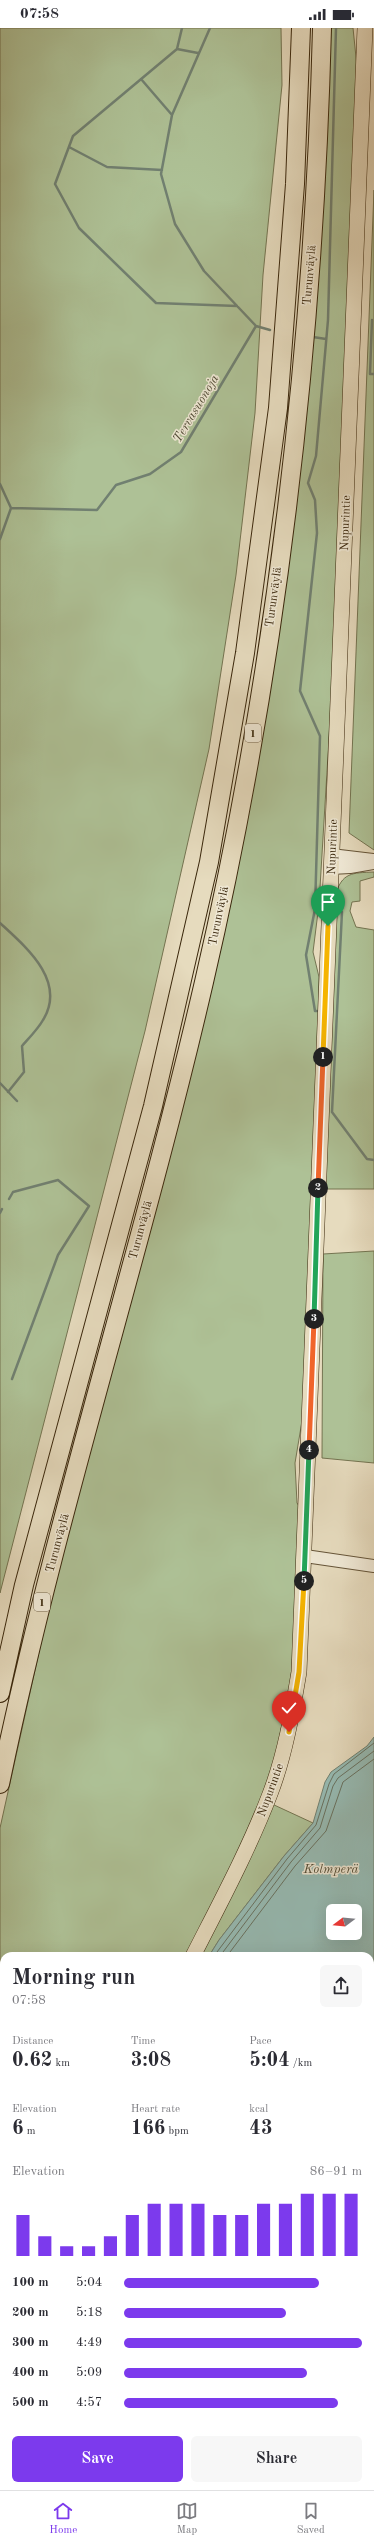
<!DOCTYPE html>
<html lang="en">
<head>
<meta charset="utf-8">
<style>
	:root { --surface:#fff; --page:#f7f7f7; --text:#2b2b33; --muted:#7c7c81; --line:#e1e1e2; --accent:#7c3aed }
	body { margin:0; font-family:"Old Standard TT",serif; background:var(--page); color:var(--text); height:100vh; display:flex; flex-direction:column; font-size:15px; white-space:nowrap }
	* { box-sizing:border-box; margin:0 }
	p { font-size:13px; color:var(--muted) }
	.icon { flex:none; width:22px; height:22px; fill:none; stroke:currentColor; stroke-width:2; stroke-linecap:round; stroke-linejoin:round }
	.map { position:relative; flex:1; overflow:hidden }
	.sheet { position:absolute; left:0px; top:1924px; width:374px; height:538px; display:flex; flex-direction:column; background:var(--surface); border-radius:12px 12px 0 0; box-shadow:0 4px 16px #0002 }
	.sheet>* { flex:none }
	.needle { width:26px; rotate:254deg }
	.fabs { position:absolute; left:326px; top:1876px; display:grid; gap:8px }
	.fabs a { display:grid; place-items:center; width:36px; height:36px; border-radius:6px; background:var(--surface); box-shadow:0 4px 16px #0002; font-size:20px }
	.pin { position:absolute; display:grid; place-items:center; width:34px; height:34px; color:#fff; margin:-41px -17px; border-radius:50% 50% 50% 0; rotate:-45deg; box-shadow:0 0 4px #0007 }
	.pin .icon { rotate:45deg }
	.km { position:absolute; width:20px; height:20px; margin:-10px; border-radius:50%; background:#222; color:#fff; font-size:11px; line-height:20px; text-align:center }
	.round { display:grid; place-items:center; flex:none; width:42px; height:42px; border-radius:6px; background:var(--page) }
	.overview { display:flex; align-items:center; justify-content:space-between; height:68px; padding:0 12px }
	h1 { font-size:22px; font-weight:700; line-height:30px }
	.metrics { display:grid; grid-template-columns:repeat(3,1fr); gap:6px; height:68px; padding:4px 12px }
	.metrics div { display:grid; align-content:center }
	.metrics b { font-size:20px; font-weight:700 }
	.metrics small { font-size:11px; font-weight:400 }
	.metrics p { font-size:11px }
	.chart { height:112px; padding:8px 12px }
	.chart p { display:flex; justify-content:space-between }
	.chart svg { width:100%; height:72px; margin-top:4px; stroke:var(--accent); stroke-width:6 }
	.primary-button { display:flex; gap:8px; margin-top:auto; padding:8px 12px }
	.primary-button a { flex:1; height:46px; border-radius:6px; background:var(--accent); color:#fff; font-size:16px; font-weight:700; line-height:46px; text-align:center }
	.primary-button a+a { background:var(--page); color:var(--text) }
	ul { padding:0 12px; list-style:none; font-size:13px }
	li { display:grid; grid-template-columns:64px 48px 1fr; align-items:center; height:30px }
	li i { height:10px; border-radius:5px; background:var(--accent) }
	.status { display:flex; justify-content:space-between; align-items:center; height:28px; padding:0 20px; background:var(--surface); direction:ltr }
	.status svg { height:11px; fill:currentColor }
	.tab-bar { display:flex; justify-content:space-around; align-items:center; height:56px; border-top:1px solid var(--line); background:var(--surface); font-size:11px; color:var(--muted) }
	.tab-bar a { display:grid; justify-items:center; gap:2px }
	.tab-bar .on { color:var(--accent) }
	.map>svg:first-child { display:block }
	.green { fill:#aec196; stroke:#747451 }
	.water { fill:#96bbb4; stroke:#718071; fill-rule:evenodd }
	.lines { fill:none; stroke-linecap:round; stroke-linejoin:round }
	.shore { stroke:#687160; stroke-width:1 }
	.stream { stroke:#718071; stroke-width:2.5 }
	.minor-casing { stroke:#655438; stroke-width:14 }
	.major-casing { stroke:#3a270c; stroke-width:16 }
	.highway-casing { stroke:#3a270c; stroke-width:20 }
	.minor { stroke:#efe8d5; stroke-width:12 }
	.major { stroke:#e6dbbe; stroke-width:15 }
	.highway { stroke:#e6dbbe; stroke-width:18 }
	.split-1-casing { stroke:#fff; stroke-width:8 }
	.split-2-casing { stroke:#fff; stroke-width:8 }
	.split-3-casing { stroke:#fff; stroke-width:8 }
	.split-4-casing { stroke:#fff; stroke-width:8 }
	.split-5-casing { stroke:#fff; stroke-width:8 }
	.split-6-casing { stroke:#fff; stroke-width:8 }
	.split-1 { stroke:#f5b400; stroke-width:5 }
	.split-2 { stroke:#f0652b; stroke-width:5 }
	.split-3 { stroke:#22a559; stroke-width:5 }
	.split-4 { stroke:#f0652b; stroke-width:5 }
	.split-5 { stroke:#22a559; stroke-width:5 }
	.split-6 { stroke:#f5b400; stroke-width:5 }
	.labels { text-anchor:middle; stroke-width:3; stroke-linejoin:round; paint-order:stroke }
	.shield { fill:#efe8d5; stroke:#706148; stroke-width:1 }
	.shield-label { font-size:11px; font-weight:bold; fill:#3a270c }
	.street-label { font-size:12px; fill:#3a270c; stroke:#efe8d5 }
	.water-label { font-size:13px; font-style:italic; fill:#514c36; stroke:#efe8d5 }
</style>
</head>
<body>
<div class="status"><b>07:58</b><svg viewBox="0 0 49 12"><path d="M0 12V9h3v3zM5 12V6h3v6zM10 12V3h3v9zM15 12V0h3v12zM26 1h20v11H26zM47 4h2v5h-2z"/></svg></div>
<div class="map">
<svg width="374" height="2462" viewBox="0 0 374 2462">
	<rect width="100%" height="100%" fill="#e6dbbe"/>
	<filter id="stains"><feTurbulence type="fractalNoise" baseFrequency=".005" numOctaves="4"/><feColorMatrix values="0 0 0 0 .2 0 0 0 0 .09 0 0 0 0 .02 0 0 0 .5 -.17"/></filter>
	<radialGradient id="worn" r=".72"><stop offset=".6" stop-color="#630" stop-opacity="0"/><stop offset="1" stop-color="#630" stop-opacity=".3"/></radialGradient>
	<path class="green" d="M0,0H281L282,57L263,247L255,385L236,547L209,721L145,1003L0,1565Z
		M329,0H353L357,39L333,644L319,876L313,924L319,949V974L306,1369L295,1435L297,1475L299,1478V1545L291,1650L274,1738L246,1808L187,1928H4V2223L0,2224V1800L57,1543L270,655Z
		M374,162V822L349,805Z
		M374,844V849L360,853V873L352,874L350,883L356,899L374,902V1161H325L335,868C342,844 352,845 374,844Z
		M374,1223V1435L322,1430L323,1226Z
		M272,1776L313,1795L284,1828L219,1912L209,1928H199Z
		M4,2239V2458H61V2462H0V2240Z
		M74,2458H186L187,2462H73Z"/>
	<path class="water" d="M374,1709V2462H328V2458H370V1928H209L219,1912L284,1828L313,1795L325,1754L331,1744L367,1718ZM333,1883H355V1905H333Z"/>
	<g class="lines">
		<path class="shore" d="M214,1928L287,1831L316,1797L329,1756L334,1746L374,1715
			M220,1928L291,1834L320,1800L333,1758L338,1750L374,1723
			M227,1928L295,1838L326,1803L343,1754L374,1731"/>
		<path class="stream" d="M182,0L177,21L73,108L55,156L79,200L156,275L237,278
			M210,0L172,87L161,146L175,196L204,243L256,298
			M177,21L198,25
			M141,51L172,87
			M69,119L107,139L162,142
			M372,292L370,346H374
			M256,298L270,302
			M313,309L326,311
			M0,456L11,480
			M11,480L97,482L116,457L150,446L181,424L256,298
			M0,511L11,480
			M315,881H321
			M337,883L342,884L332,1084L367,1131L374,1132
			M0,895C26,919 67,953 43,992C38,1001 29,1010 22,1018L24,1044L8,1064
			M317,983H315L306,927L315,881L320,708L300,663L317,505L315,472L308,455L316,428L328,292L336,0
			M0,1055L17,1073
			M9,1171L13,1164L58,1152L89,1178L58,1227L12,1351
			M0,1185L2,1181"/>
		<g class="minor-casing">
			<path id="minor" d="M331,827L373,832
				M331,840L350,839L374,835
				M305,1528L374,1538
				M0,2232L4,2231"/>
		</g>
		<g class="major-casing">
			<path id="major" d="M193,1928C220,1875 249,1821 270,1766C285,1727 292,1686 299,1644L365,0
				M68,2458V2462"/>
		</g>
		<g class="highway-casing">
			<path id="highway" d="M0,1665L24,1557L153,1078L209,834L245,625L278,380L295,156L301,0
				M0,1756C56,1485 142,1223 204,954C276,644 314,318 322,0"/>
		</g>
		<use href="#minor" class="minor"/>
		<use href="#major" class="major"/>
		<use href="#highway" class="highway"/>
	</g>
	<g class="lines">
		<g class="split-1-casing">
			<path id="split-1" d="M323,1029L328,898"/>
		</g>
		<g class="split-2-casing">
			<path id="split-2" d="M318,1160L323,1029"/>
		</g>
		<g class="split-3-casing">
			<path id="split-3" d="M314,1291L318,1160"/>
		</g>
		<g class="split-4-casing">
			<path id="split-4" d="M309,1422L314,1291"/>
		</g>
		<g class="split-5-casing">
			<path id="split-5" d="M304,1553L309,1422"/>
		</g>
		<g class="split-6-casing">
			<path id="split-6" d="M289,1704L299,1644L304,1553"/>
		</g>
		<use href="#split-1" class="split-1"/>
		<use href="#split-2" class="split-2"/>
		<use href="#split-3" class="split-3"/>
		<use href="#split-4" class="split-4"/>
		<use href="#split-5" class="split-5"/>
		<use href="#split-6" class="split-6"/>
	</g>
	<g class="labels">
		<g class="shield">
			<rect x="245" y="696" width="16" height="18" rx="3"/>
			<rect x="34" y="1565" width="16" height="18" rx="3"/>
		</g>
		<g class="shield-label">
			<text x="253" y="709">1</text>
			<text x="42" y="1578">1</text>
		</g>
		<g class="street-label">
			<text transform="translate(309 247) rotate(-85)" y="4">Turunväylä</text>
			<text transform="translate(345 495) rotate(-88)" y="4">Nupurintie</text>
			<text transform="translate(273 569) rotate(-82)" y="4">Turunväylä</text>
			<text transform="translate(332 819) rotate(-88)" y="4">Nupurintie</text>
			<text transform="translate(218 888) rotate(-78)" y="4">Turunväylä</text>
			<text transform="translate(140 1202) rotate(-75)" y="4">Turunväylä</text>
			<text transform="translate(57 1515) rotate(-75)" y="4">Turunväylä</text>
			<text transform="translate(270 1762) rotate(-70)" y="4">Nupurintie</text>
		</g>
		<g class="water-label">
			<text transform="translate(195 380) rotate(-59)" y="5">Tervasuonoja</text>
			<text x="331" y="1845">Kolmperä</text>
		</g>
	</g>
	<rect width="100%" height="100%" filter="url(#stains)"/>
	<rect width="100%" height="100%" fill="url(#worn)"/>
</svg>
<div class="fabs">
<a><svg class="needle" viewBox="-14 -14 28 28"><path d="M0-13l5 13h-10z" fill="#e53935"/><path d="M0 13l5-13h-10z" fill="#7c7c81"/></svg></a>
</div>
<div class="pin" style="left:328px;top:898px;background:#1e9e55"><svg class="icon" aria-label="arrive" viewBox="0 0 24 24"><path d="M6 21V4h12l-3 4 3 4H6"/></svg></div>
<div class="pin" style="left:289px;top:1704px;background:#d93025"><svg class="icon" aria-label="check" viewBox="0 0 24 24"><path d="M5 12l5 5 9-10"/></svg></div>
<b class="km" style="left:323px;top:1029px">1</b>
<b class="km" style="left:318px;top:1160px">2</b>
<b class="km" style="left:314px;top:1291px">3</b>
<b class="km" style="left:309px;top:1422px">4</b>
<b class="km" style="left:304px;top:1553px">5</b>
<section class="sheet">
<div class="overview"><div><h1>Morning run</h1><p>07:58</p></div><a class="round"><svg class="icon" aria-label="share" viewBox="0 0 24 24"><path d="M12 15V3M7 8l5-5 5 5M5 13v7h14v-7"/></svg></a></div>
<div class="metrics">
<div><p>Distance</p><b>0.62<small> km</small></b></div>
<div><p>Time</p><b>3:08</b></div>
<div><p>Pace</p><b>5:04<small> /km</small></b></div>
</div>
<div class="metrics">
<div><p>Elevation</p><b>6<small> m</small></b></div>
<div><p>Heart rate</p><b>166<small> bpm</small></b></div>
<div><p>kcal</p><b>43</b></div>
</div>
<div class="chart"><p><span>Elevation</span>86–91 m</p>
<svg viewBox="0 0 160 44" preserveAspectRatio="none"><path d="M5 44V19M15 44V32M25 44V38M35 44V38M45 44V32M55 44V19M65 44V12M75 44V12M85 44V12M95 44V19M105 44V19M115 44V12M125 44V12M135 44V6M145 44V6M155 44V6"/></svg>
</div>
<ul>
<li><b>100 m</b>5:04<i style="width:82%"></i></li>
<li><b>200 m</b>5:18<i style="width:68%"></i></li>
<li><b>300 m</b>4:49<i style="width:100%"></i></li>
<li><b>400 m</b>5:09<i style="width:77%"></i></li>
<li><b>500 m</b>4:57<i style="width:90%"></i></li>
</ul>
<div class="primary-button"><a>Save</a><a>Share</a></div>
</section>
</div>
<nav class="tab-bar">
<a class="on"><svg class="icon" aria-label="home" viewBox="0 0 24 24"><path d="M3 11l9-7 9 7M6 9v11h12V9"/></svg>Home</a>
<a><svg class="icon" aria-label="map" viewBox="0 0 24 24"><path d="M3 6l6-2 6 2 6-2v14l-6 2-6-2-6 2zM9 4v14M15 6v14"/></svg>Map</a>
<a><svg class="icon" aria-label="saved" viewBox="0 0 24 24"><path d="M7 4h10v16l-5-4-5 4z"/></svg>Saved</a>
</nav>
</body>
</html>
